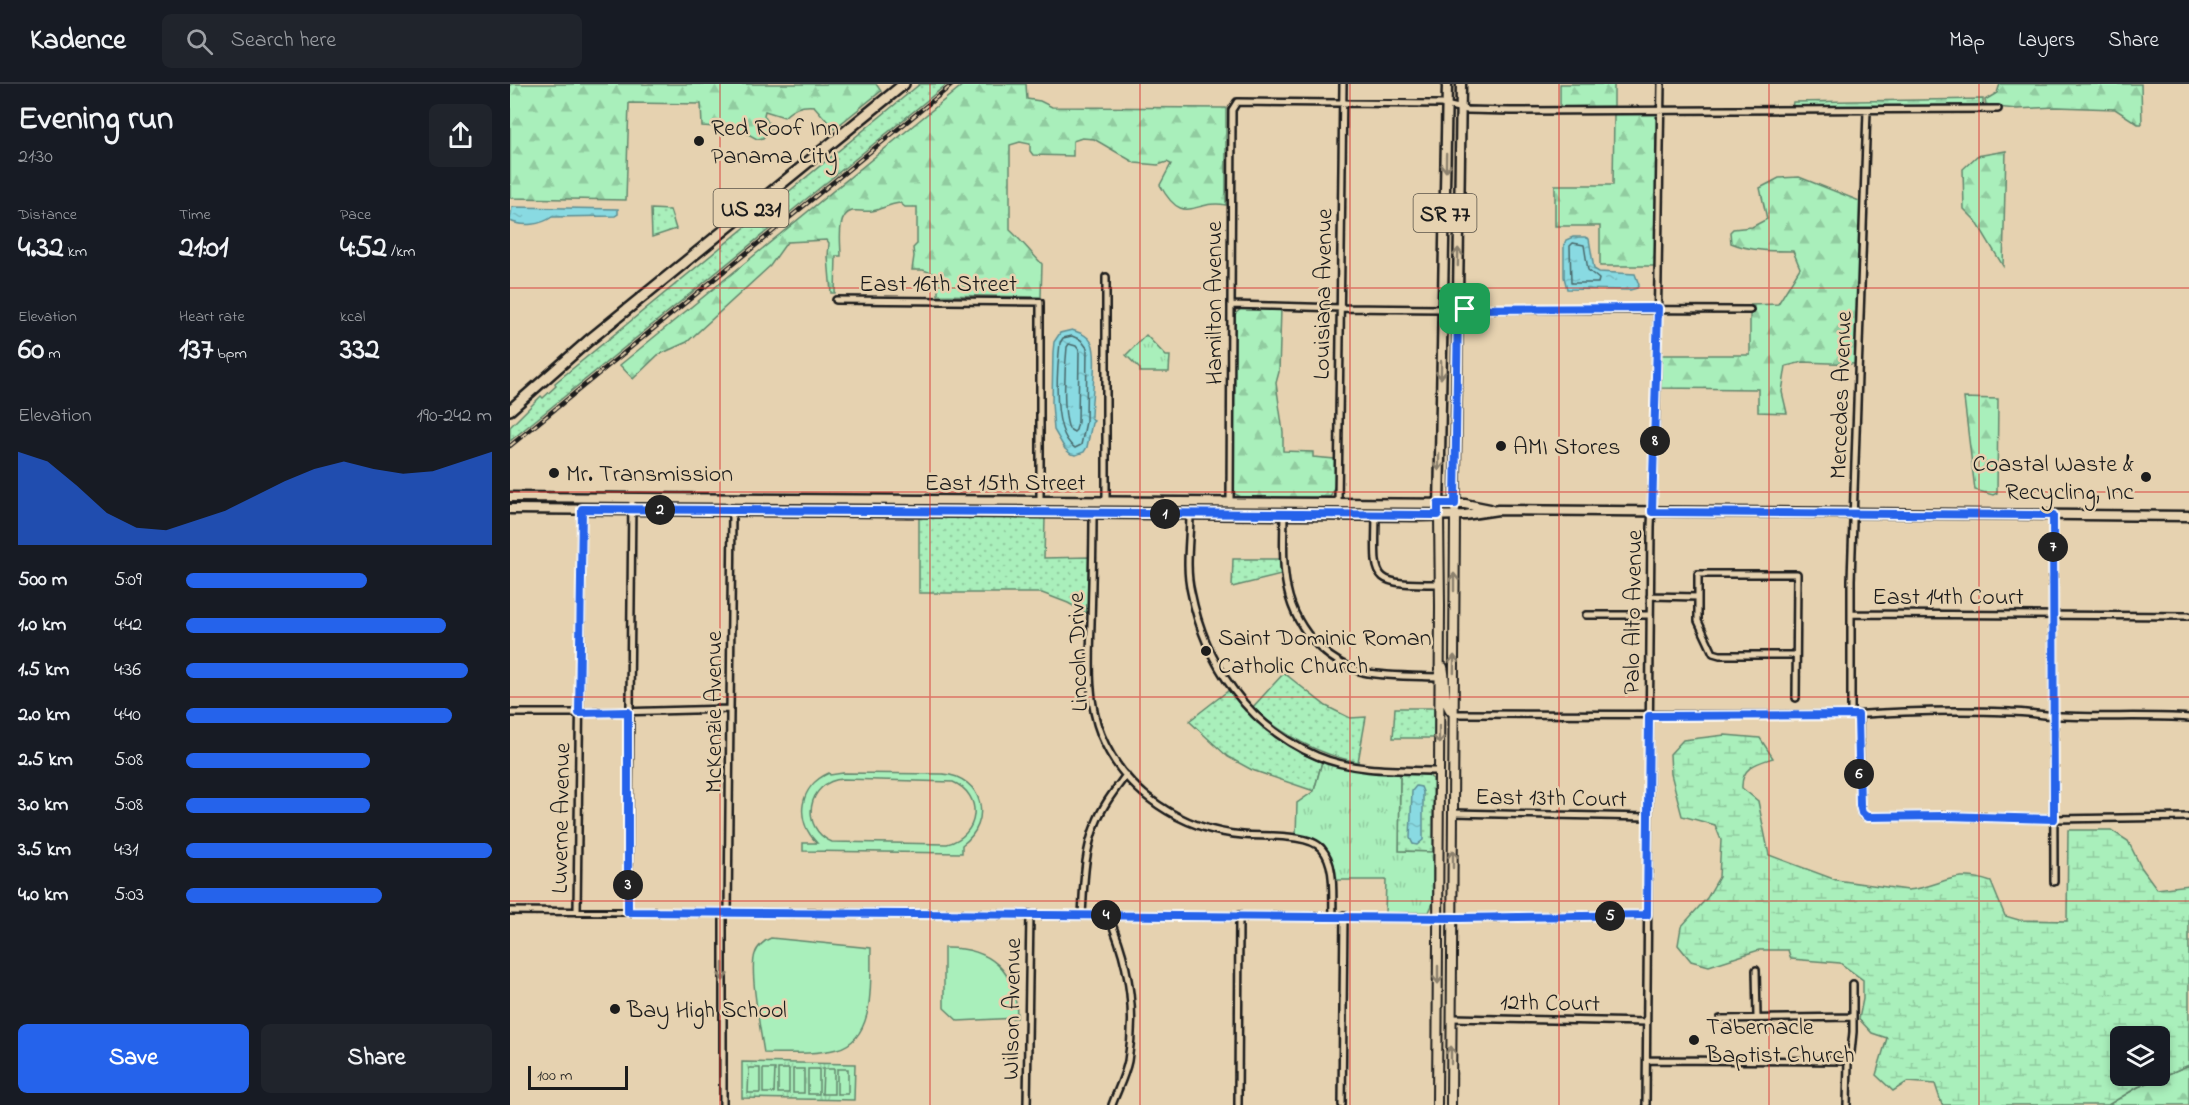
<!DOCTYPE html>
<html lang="en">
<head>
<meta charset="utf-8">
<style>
	:root { --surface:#171b24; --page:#20242c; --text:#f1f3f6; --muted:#9ea1a6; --line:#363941; --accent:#2563eb }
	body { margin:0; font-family:"Indie Flower",sans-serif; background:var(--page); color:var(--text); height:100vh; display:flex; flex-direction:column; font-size:22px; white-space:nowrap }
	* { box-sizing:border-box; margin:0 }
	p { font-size:20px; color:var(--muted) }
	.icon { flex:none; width:33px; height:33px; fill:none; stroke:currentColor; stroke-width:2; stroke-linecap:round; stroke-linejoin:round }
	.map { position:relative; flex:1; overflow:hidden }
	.sheet { display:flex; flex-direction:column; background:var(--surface); width:510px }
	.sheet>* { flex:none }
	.fabs { position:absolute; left:1600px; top:942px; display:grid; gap:12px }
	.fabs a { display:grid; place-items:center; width:60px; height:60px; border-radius:9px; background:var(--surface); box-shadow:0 3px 9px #0003; font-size:30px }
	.scale { position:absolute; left:18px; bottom:15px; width:100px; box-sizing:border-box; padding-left:6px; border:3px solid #1c1c1c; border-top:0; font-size:16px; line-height:21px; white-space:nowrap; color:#1c1c1c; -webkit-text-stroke:4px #e6d2b0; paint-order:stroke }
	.pin { position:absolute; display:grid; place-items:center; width:51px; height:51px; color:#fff; margin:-26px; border-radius:12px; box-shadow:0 3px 9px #0006 }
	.km { position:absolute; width:30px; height:30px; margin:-15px; border-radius:50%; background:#222; color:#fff; font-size:16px; line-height:30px; text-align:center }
	.round { display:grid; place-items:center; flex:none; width:63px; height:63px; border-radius:9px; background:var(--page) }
	.overview { display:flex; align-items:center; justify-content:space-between; height:102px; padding:0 18px }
	h1 { font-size:33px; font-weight:700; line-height:45px }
	.figures { display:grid; grid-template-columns:repeat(3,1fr); gap:9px; height:102px; padding:6px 18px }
	.figures div { display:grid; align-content:center }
	.figures b { font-size:30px; font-weight:700 }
	.figures small { font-size:16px; font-weight:400 }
	.figures p { font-size:16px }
	.chart { height:168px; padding:12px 18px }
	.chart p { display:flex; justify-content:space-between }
	.chart svg { width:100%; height:108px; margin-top:6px; fill:var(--accent); opacity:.7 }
	.action { display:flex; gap:12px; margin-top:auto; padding:12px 18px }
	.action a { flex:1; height:69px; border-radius:9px; background:var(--accent); color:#fff; font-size:24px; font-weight:700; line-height:69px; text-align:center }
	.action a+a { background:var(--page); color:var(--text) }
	ul { padding:0 18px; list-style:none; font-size:20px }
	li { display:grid; grid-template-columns:96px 72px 1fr; align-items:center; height:45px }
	li i { height:15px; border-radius:8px; background:var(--accent) }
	header { display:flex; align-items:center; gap:36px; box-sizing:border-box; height:84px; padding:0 30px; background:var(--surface); border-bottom:2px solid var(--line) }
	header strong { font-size:28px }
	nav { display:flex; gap:33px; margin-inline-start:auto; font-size:21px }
	.search { width:420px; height:54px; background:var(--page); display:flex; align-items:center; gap:15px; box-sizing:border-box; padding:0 21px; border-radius:9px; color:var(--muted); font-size:22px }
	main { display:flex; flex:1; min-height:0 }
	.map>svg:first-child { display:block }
	.grass { fill:url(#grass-dots); stroke:#62866c; stroke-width:1.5 }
	.forest { fill:url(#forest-firs); stroke:#62866c; stroke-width:1.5 }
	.wetland { fill:url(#wetland-marsh); stroke:#62866c; stroke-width:1.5; fill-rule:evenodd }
	.park { fill:url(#park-tufts); stroke:#62866c; stroke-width:1.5 }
	.pitch { fill:#a9efbb; stroke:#62866c; stroke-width:1.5; fill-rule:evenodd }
	.water { fill:url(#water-ripples); stroke:#5d8e93; stroke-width:1.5 }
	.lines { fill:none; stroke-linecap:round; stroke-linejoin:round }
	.shore { stroke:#48686b; stroke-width:1.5 }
	.street-casing { stroke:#1c1c1c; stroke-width:10 }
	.secondary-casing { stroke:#1c1c1c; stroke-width:12 }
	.primary-casing { stroke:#1c1c1c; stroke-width:13 }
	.highway-casing { stroke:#1c1c1c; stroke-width:14 }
	.street { stroke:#e6d2b0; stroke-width:5 }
	.secondary { stroke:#e6d2b0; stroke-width:8 }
	.primary { stroke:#e6d2b0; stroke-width:8 }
	.highway { stroke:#e6d2b0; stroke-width:9 }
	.rail-casing { stroke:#1c1c1c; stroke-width:4.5 }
	.rail { stroke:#e6d2b0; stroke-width:2; stroke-dasharray:7; stroke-linecap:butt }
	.oneway { stroke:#8b806d }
	.route-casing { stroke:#fff; stroke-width:12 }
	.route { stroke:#2563eb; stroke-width:8 }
	.grid { fill:none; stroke:#d62828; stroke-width:1.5; stroke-opacity:0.55 }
	.poi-dot { fill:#1c1c1c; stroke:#e6d2b0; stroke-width:2 }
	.labels { text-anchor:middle; stroke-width:5; stroke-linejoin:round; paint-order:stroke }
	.shield { fill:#e6d2b0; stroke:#595348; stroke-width:1.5 }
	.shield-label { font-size:22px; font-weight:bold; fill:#1c1c1c }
	.poi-label { font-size:24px; fill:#1c1c1c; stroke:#e6d2b0; text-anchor:start }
	.street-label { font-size:24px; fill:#1c1c1c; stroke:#e6d2b0 }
</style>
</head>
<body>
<header>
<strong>Kadence</strong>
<div class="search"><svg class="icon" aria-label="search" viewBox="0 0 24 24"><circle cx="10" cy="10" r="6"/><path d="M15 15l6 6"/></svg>Search here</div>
<nav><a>Map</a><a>Layers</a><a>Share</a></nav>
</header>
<main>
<section class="sheet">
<div class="overview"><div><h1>Evening run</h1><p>21:30</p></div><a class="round"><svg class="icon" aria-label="share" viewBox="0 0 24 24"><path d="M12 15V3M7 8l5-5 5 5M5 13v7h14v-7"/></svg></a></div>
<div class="figures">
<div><p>Distance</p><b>4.32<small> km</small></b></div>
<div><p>Time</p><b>21:01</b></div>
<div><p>Pace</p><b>4:52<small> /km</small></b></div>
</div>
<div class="figures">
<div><p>Elevation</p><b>60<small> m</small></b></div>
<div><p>Heart rate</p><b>137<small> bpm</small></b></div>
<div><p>kcal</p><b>332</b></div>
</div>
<div class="chart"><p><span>Elevation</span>190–242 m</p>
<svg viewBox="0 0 160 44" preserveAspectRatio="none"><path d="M0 44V6L10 10L20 20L30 31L40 37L50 38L60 34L70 30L80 24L90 18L100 13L110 10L120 13L130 15L140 14L150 10L160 6V44z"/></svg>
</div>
<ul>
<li><b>500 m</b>5:09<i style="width:59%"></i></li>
<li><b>1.0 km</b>4:42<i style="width:85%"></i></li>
<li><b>1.5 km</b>4:36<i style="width:92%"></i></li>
<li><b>2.0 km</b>4:40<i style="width:87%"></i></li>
<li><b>2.5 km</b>5:08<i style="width:60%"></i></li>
<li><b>3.0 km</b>5:08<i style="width:60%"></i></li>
<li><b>3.5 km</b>4:31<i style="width:100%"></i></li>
<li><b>4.0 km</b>5:03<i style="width:64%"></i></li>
</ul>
<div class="action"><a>Save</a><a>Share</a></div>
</section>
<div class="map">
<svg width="1679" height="1021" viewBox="0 0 1679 1021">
	<defs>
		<pattern id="grass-dots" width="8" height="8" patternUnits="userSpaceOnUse" patternTransform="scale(1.5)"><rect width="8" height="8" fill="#a9efbb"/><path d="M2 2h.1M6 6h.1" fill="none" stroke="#91cca0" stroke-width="1.8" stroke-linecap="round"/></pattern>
		<pattern id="forest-firs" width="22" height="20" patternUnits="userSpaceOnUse" patternTransform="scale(1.5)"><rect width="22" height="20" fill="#a9efbb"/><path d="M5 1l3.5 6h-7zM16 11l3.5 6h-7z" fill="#91cca0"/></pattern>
		<pattern id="wetland-marsh" width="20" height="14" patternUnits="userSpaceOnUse" patternTransform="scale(1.5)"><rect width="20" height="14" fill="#a9efbb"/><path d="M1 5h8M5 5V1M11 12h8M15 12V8" fill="none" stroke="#91cca0"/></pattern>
		<pattern id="park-tufts" width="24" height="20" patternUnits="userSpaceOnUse" patternTransform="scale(1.5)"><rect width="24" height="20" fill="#a9efbb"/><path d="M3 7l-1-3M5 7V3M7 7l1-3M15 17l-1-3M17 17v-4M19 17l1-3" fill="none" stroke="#91cca0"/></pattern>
		<pattern id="water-ripples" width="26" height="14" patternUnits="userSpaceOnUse" patternTransform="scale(1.5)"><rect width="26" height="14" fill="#89dae2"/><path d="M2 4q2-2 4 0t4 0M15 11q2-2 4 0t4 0" fill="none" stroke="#76bac1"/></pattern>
	</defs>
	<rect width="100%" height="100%" fill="#e6d2b0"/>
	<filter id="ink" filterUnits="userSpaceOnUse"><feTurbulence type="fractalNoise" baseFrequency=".0167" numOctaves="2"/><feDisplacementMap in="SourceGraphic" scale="12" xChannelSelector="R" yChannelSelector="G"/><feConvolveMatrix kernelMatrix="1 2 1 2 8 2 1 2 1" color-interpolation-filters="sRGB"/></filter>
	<g filter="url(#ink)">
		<path class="grass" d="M410,0H437L0,357V343L31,312L33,314L46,302L45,299Z
			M141,125L160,126L166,145L142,153Z
			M409,433L535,434L534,474L579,473L578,530L558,519L532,509H409Z
			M723,475H770L771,491L722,503Z
			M774,589L816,622L840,634L856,633L848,678C806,670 774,651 742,624Z
			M719,606C738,634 780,668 812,678L804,707L742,686L718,673L679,637Z
			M885,624H924V654H883Z
			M890,688L918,691L923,695V768L889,767Z"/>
		<path class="forest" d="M0,0H366L371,7L324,45L304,22C290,21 284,24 274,33L255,27L254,31L261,44L253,54L247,55L229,45L228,41L208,40L207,43L192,42L191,20L119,19L116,116L0,114Z
			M454,0H516L517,15L530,17L542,23L716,24V121C685,114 674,145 650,101L661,80L657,78L648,81L625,79L584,55L572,54L563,57V72L523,71L520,67V60L510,58L500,61V146C511,156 521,169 532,180L531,213L428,211V191L413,186H402L404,172L403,164L407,160V123H395L390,119C380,120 372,125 362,127C355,128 348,126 342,127C326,131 331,159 331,172H326L325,209H321L318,173L319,159L317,156L277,158L260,182L177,258L148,271L123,295L110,281Z
			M1050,0H1104V22L1050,23Z
			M1490,0H1631L1632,40H1628L1605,25L1547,23L1507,25L1476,22L1475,16L1487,9Z
			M1104,30H1147L1145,182H1090V142H1045V101H1103Z
			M1496,67L1493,182L1466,137L1454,125L1453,85L1467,72Z
			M1289,93L1352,118L1345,280L1293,278L1276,282L1272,308L1277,329L1248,328V305L1148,304L1150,271H1240V230L1243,229L1244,222L1240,221L1268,220L1290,184L1283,167C1262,167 1240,167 1221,159L1220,148L1223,145L1242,143L1257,135L1250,104L1269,94Z
			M732,224L771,225L769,288L766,299L773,348V367L803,368V373L825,375V401L820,413L733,414L725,410L723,403L725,230Z
			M1454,314L1488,315L1487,409L1483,411L1465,406Z
			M1679,981V1021H1598L1628,1003Z"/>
		<path class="wetland" d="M1473,15V21L1282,23L1283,18Z
			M1215,651L1250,654L1263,674C1247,679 1231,683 1232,704L1248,717L1259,771L1326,796L1398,806C1431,803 1444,784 1481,798L1495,832L1509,836L1557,837L1558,746H1601L1618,757L1631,783L1647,805L1679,801V981L1628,1003L1598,1021H1432L1425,1000L1397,998L1383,1007L1366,991L1377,954L1362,949L1349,935L1353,915V896L1330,879L1281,875L1278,866H1249L1199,882L1181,877L1168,861L1171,843L1197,814L1209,793L1211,756L1205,741L1172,732L1161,690L1160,670L1173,656ZM1650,952V992H1611V952Z"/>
		<path class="park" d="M636,251L656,272H660L659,288H630V285L616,271Z
			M812,678L848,686L890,688L889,767L923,768V819L919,828L875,829L876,796H824C823,768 815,753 786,751L787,719L804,707Z
			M232,978L345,980L344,1016L232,1014Z"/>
		<path class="pitch" d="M319,689L320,691L333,689L433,690C473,693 484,738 452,761V769L293,767V759H307C284,736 289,702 319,689ZM333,695L443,698C474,711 470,752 437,760L322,758C289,744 297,697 333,695Z
			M261,854L361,864C360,895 367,955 327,965C304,971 277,969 254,969C251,949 239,887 245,870C247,863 255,856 261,854Z
			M434,864C480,863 507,886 507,934L448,937L434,924Z
			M239,984H250V1009H238Z
			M253,985H265L264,1009H253Z
			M268,985H279V1009H268Z
			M283,985H294V1009H283Z
			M298,985H309V1010H298Z
			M313,985H324V1010H312Z
			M327,985H338V1010H327Z"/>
		<path class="water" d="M2,123L108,125V130L105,132L42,133C31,141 13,143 0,137Z
			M1063,153H1075L1079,155L1084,185L1089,188L1125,190L1129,201L1127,204L1120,206L1057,205L1054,193V161L1056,156Z
			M562,246C570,249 578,251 582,259C588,273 581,316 581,333L584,337L582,339L577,363L574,368L566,371L561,370L555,365L544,346L542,319L543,268L544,258L550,249Z
			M906,702L911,703L913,708V756L907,761L903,760L900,754L902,707Z"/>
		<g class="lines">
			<path class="shore" d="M1063,159L1074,161L1078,186L1089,195L1088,199H1061L1060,162Z
				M562,252L571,256L577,264L576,338L571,361L565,364C541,349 547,286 550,259L553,254Z
				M559,260L566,262L569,266L568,338L566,346L564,348L559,345C552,327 555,282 557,263Z"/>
			<g class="street-casing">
				<path id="street" d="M326,216L530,218V417
					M721,221L831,224L932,225
					M948,225L1240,226
					M596,418V193
					M720,419L722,26L727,18L931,20L957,26L1000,27L1488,25
					M828,420L833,0
					M583,429C583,466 582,502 581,539C580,575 577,617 591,651C615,709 672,746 733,751C753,753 799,749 812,765C826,781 822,812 823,831
					M680,430C680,455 675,483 681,508C695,579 738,643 807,672C844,688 890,686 929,687
					M774,431C773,482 770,524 809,563C822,575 836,584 853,588C878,593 906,592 931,593
					M866,431C865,499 859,500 930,500
					M1543,431L1544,798
					M1140,512L1188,513V490H1287L1286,614
					M1188,513V537L1203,569L1210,571H1286
					M1341,530L1679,532
					M1076,531H1140
					M0,629H69L220,625
					M944,630L1341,631C1394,627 1448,626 1501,628C1518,628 1534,632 1551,632C1594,634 1636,631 1679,634
					M1341,631V496L1357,27
					M1349,631L1350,721L1352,730L1357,733L1434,732L1544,735L1679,733
					M943,729L1138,733
					M0,827L949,834L1137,831
					M67,828L72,425
					M118,828L122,414
					M213,829V1021
					M218,829L222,427
					M572,831C574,799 574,768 586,739C593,721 605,706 616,691
					M598,831C619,878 627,925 618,977C615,992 607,1007 602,1021
					M1246,886L1247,933
					M942,934L1137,938
					M1210,935L1343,933
					M1137,976L1338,977
					M517,1021L520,830
					M728,1021L729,831
					M832,1021L834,831
					M1136,1021L1141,443L1146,319L1151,0
					M1337,1021L1338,977L1341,968L1343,948V900"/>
			</g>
			<g class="secondary-casing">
				<path id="secondary" d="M933,583C937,597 931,620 944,630
					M927,1021L930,522L929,431
					M941,1021L945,431"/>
			</g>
			<g class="primary-casing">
				<path id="primary" d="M0,413L955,420L980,425
					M0,425L911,432L955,431L988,426L1679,432
					M929,425L937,0
					M945,425L951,0"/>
			</g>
			<g class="highway-casing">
				<path id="highway" d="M0,326L78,257L394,0"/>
			</g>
			<use href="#street" class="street"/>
			<use href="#secondary" class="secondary"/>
			<use href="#primary" class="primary"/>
			<use href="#highway" class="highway"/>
			<g class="rail-casing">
				<path id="rail" d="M0,362L443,0"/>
			</g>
			<use href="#rail" class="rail"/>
		</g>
		<defs><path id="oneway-shaft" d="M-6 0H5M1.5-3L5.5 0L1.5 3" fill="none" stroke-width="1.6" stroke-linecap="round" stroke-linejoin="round" transform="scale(1.5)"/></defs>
		<g class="oneway">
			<use href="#oneway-shaft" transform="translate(936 79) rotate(91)"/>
			<use href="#oneway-shaft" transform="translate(948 173) rotate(-89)"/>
			<use href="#oneway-shaft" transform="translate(931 286) rotate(91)"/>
			<use href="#oneway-shaft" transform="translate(929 378) rotate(91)"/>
			<use href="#oneway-shaft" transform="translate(944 498) rotate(-90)"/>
			<use href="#oneway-shaft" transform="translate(944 580) rotate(-89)"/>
			<use href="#oneway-shaft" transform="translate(929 651) rotate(90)"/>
			<use href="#oneway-shaft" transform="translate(943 775) rotate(-90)"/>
			<use href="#oneway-shaft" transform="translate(213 888) rotate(90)"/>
			<use href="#oneway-shaft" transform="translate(928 891) rotate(90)"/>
			<use href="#oneway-shaft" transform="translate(941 971) rotate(-90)"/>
		</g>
	</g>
	<g class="lines" filter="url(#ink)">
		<g class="route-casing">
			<path id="route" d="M1148,224L1142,428L1543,431L1544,735L1434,732L1357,733L1352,729L1350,721L1348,631L1139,632L1137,831L949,834L118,828V628L69,629L72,425L928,431V420H945L948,225Z"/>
		</g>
		<use href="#route" class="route"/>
	</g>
	<path class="grid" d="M210,0V1021M420,0V1021M630,0V1021M840,0V1021M1049,0V1021M1259,0V1021M1469,0V1021M0,204H1679M0,408H1679M0,613H1679M0,817H1679"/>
	<g class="poi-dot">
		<circle cx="189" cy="57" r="6"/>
		<circle cx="991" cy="362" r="6"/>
		<circle cx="44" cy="389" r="6"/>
		<circle cx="1636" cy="393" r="6"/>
		<circle cx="696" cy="567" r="6"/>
		<circle cx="105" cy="925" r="6"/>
		<circle cx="1184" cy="956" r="6"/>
	</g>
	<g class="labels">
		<g class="shield">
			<rect x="203.5" y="105" width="75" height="38" rx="4.5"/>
			<rect x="903.5" y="110" width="63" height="38" rx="4.5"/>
		</g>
		<g class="shield-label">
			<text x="241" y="132">US 231</text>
			<text x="935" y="137">SR 77</text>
		</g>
		<g class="poi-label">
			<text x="201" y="51">Red Roof Inn<tspan x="201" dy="28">Panama City</tspan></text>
			<text x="1003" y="370">AMI Stores</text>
			<text x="1624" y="387" text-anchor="end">Coastal Waste &amp;<tspan x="1624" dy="28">Recycling, Inc</tspan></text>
			<text x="56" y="397">Mr. Transmission</text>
			<text x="708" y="561">Saint Dominic Roman<tspan x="708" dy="28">Catholic Church</tspan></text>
			<text x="117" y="933">Bay High School</text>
			<text x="1196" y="950">Tabernacle<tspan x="1196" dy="28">Baptist Church</tspan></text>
		</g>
		<g class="street-label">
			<text x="428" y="207">East 16th Street</text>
			<text transform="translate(812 210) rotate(-89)" y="8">Louisiana Avenue</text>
			<text transform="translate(703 219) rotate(-90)" y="8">Hamilton Avenue</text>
			<text transform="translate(1330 311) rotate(-88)" y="8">Mercedes Avenue</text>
			<text x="495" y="406">East 15th Street</text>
			<text x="1438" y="520">East 14th Court</text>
			<text transform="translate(1122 528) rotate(-89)" y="8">Palo Alto Avenue</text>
			<text transform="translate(567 568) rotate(-92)" y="8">Lincoln Drive</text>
			<text transform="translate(203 628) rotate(-90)" y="8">McKenzie Avenue</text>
			<text transform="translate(1041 713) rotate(1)" y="8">East 13th Court</text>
			<text transform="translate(50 734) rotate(-89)" y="8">Luverne Avenue</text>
			<text transform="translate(1040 918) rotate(1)" y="8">12th Court</text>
			<text transform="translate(501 925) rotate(-89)" y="8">Wilson Avenue</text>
		</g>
	</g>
</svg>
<div class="fabs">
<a><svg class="icon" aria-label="layers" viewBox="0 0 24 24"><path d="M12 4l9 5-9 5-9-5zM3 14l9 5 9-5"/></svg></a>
</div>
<div class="scale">100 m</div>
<div class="pin" style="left:955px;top:225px;background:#1e9e55"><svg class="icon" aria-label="arrive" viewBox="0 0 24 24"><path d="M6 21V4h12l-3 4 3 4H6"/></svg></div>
<b class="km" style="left:655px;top:430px">1</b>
<b class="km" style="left:150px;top:426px">2</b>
<b class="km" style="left:118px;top:801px">3</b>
<b class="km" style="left:596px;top:831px">4</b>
<b class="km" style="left:1100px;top:832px">5</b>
<b class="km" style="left:1349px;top:690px">6</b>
<b class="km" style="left:1543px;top:463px">7</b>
<b class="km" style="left:1145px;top:357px">8</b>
</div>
</main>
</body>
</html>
